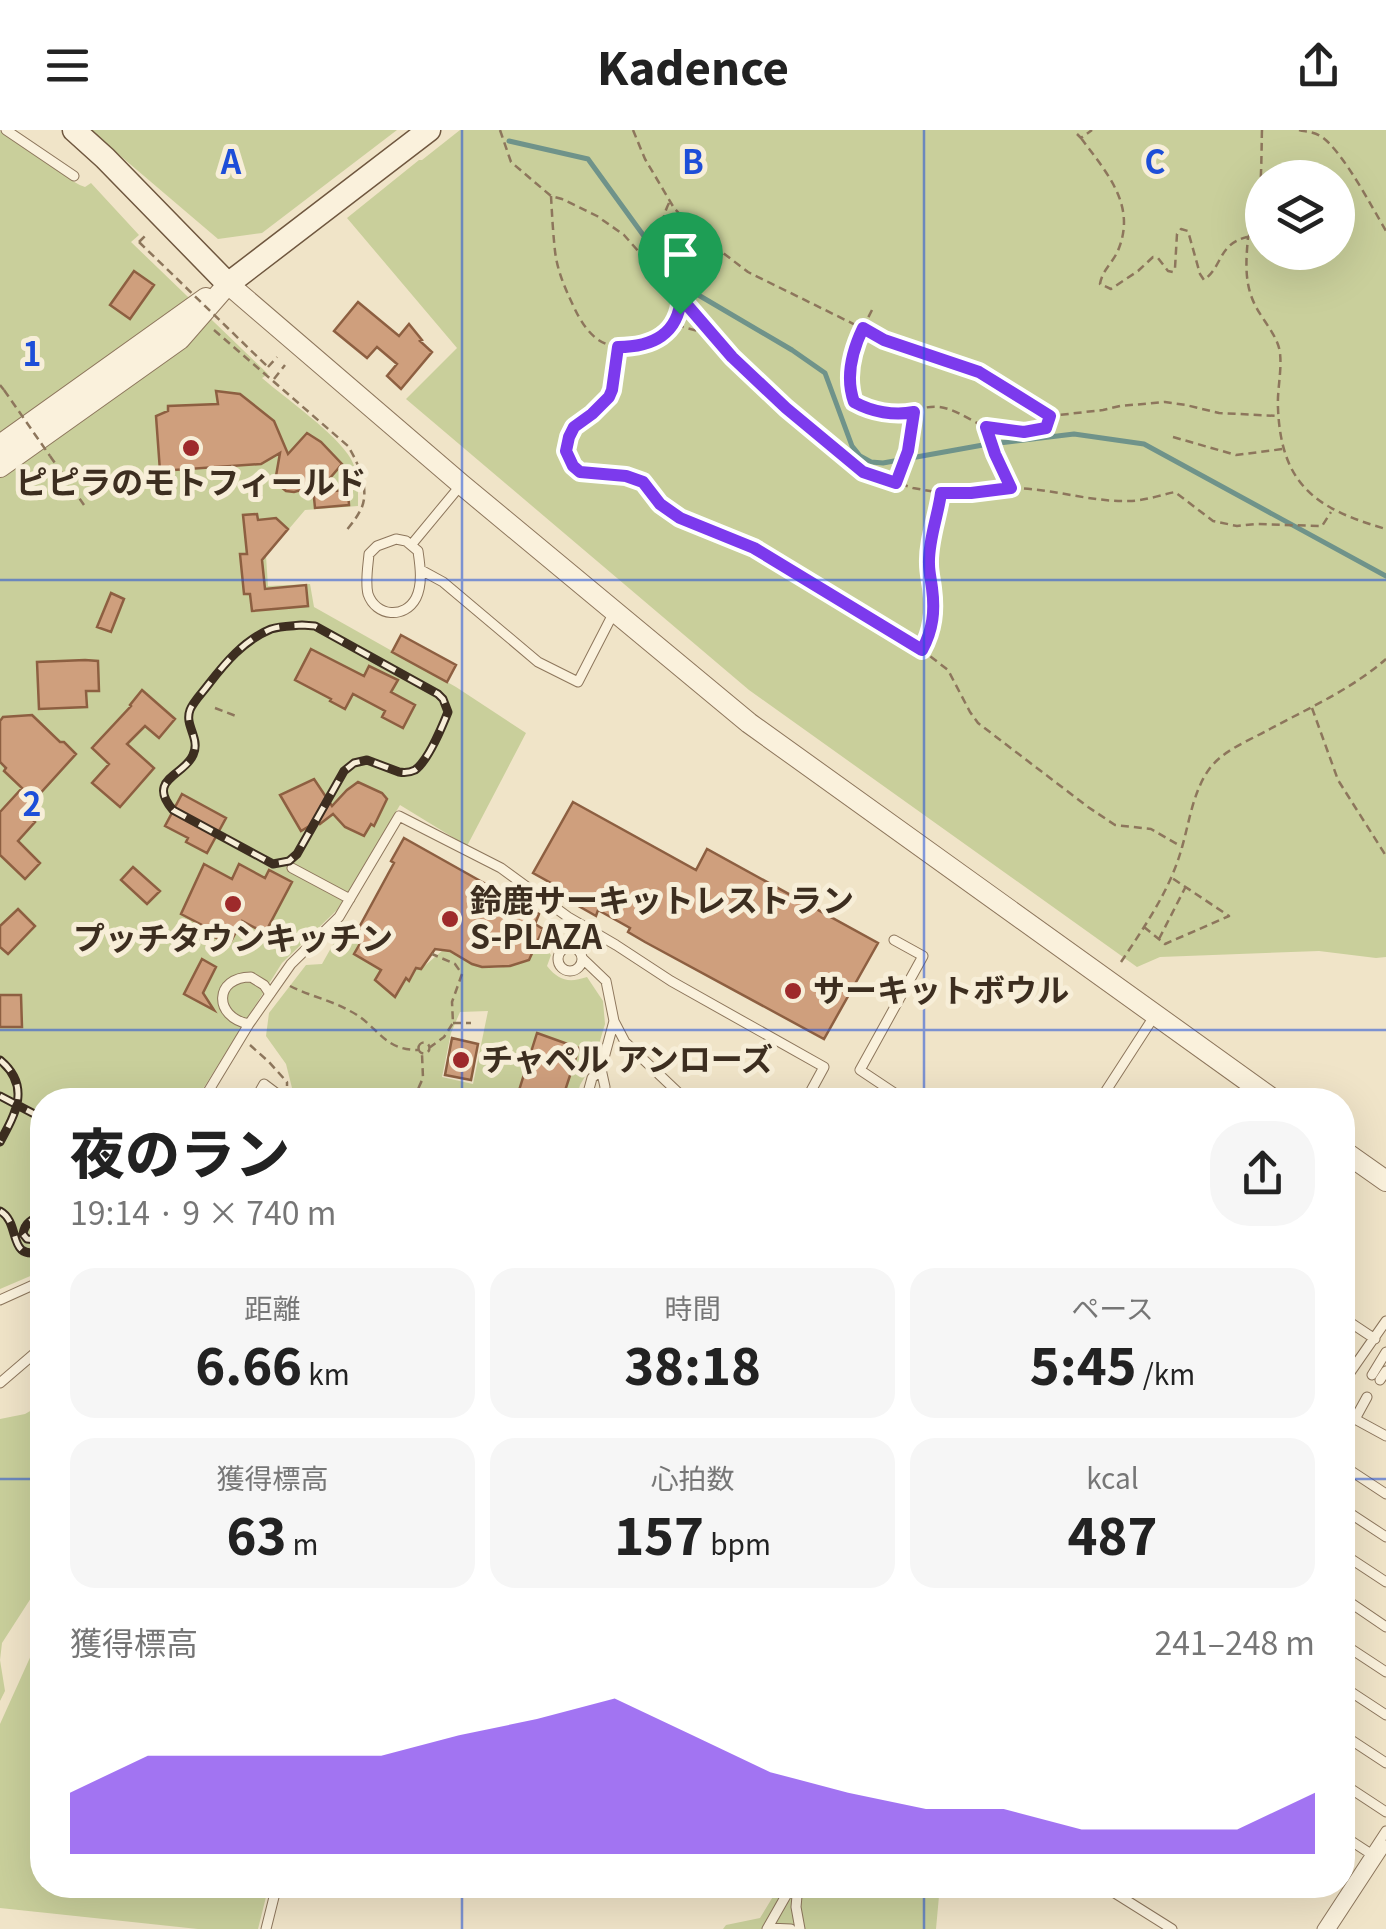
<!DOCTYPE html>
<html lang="ja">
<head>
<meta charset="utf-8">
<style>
	:root { --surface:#fff; --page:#f6f6f6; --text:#222; --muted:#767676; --accent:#7c3aed }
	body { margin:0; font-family:Georgia,"Noto Sans JP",serif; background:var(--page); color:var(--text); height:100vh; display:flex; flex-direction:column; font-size:38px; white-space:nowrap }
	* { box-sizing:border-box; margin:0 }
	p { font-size:32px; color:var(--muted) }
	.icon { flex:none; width:55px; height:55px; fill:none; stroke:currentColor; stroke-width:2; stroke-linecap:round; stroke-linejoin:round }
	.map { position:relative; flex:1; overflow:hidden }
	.sheet { position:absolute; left:30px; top:958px; width:1325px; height:810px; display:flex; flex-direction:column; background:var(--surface); border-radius:40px; box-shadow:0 10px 40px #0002 }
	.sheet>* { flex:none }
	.tools { position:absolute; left:1245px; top:30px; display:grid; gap:20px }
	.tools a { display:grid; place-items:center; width:110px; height:110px; border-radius:50%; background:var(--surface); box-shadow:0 10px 40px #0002; font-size:50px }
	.pin { position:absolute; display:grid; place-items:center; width:85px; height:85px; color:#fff; margin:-102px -42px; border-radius:50% 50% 50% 0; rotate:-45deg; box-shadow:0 0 10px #0007 }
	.pin .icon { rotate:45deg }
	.round { display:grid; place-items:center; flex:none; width:105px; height:105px; border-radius:40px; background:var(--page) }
	.summary { display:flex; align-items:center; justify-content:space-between; height:170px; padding:0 40px }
	h1 { font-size:55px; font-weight:800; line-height:75px }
	.figures { display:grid; grid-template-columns:repeat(3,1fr); gap:15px; height:170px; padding:10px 40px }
	.figures div { display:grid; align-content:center; border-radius:25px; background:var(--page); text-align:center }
	.figures b { font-size:50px; font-weight:800 }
	.figures small { font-size:28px; font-weight:400 }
	.figures p { font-size:28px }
	.chart { height:280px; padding:20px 40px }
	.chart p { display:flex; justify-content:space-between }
	.chart svg { width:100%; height:180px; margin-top:10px; fill:var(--accent); opacity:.7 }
	header { display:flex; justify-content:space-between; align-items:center; height:130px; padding:0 40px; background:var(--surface); font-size:45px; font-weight:800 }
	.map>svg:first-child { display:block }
	.green { fill:#c9cf9b; fill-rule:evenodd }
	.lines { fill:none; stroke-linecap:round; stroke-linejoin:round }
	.stream { stroke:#6f938a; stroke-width:5 }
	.building { fill:#cf9f7d; stroke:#8d5f41; stroke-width:2.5 }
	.service-casing { stroke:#8d765c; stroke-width:11 }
	.tertiary-casing { stroke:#8d765c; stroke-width:22 }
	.secondary-casing { stroke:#6f573f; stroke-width:25 }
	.path { stroke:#8d765c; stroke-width:2.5; stroke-dasharray:8 5; stroke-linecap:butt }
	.service { stroke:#faf1dc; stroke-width:9 }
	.tertiary { stroke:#faf1dc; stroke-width:20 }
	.secondary { stroke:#faf1dc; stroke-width:22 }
	.rail-casing { stroke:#3d2e20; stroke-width:9 }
	.rail { stroke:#f7eed8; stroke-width:5; stroke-dasharray:15; stroke-linecap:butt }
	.path-bridge { stroke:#8d765c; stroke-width:2.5; stroke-dasharray:8 5; stroke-linecap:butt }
	.route-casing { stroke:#fff; stroke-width:20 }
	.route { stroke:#7c3aed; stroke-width:12 }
	.grid { fill:none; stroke:#1d4ed8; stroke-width:2.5; stroke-opacity:0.55 }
	.poi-dot { fill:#9e2a2b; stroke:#f7eed8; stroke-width:4 }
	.labels { text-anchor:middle; stroke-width:10; stroke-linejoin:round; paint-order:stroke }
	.poi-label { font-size:32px; font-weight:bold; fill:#3d2e20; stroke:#f7eed8; text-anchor:start }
	.grid-label { font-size:32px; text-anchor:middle; font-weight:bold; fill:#1d4ed8; stroke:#f7eed8; stroke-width:10; stroke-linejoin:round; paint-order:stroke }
</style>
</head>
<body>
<header><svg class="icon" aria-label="menu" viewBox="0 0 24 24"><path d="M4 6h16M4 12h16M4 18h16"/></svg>Kadence<svg class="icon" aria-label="share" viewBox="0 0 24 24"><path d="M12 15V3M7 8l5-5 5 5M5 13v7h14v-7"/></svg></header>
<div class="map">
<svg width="1386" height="1799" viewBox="0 0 1386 1799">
	<rect width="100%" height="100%" fill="#f0e4c8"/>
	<path class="green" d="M90,0H397L262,103L218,109Z
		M460,0H1386V827L1376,828L1319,821L1160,827L1137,837L749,560L406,269L457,218L347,88L419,30H422ZM1262,48H1338V122H1262Z
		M0,1C17,13 33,23 51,33C64,40 70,53 85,57L91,53L139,105L131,112L268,244L262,248C286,269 336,303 351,329C359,344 358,360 358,376L305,380L266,426L268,456L310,454L314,477L456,557L526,603L467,716L400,675L337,780L282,833L196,970H42V1141L0,1159Z
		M356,803L362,810L354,824L381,840L395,866L406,848L409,850L416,838L421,839L443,820C457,822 467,832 480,836C496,841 514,835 528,831L533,803L551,825L547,836C559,851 569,853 587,847L603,871L605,894L594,931L580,955L576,970H295L286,934L266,906L269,883L306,835L322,834L336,809ZM488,881L473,954L442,947L451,903L460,882Z
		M39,1276H42V1451L2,1513L0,1530L5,1561L0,1571V1289L25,1284Z
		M42,1501V1755H269L258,1799H198L0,1778V1594Z
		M780,1755H940L936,1799H723L726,1795L760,1788Z"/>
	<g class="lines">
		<path class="stream" d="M509,11L588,29L678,153L792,220L825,243L852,316L860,326L871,332L883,333L983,315L1074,304L1144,314L1386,446"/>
	</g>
	<path class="building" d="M134,141L154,155L130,189L110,175Z
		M358,172L399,206L409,194L422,210L420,211L432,222L401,259L387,246L397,234L377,217L367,228L334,201Z
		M216,261L240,264L274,291L288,324L307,303L321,312L342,334L318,362L348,360L349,375L315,378L313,357L294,362L286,361L281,357L276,346L280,323L261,334L160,341L156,286L168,281V276L218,274Z
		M257,384L258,390L276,388L288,399L262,430L265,459L306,455L308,476L252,481L250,464H244L240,424H247L243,385Z
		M111,463L124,469L111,502L97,497Z
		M401,505L456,535L447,552L392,522Z
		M311,519L364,546L369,536L398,550L391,562L415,575L403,598L382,587L385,581L353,564L345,579L330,571L331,569L295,550Z
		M85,530L98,531L99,561H86L87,577L39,579L37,532Z
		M142,560L175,589L159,608L145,596L127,614L154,638L120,677L92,653L109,634L92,618L131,576L130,575Z
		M32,585L60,612H64L76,624L27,678L35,686L32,689L35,692L18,711L40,733L25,749L0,725V682L22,658L4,641L6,638L0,632V591L3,587Z
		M314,649L332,676L347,660L358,652L382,663L387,669L374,696L371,694L364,706L345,697L333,684L320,694L318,691L301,701L280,665Z
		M182,664L226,688L207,723L186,712L188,708L165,696Z
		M573,672L696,740L707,719L878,813L824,909L645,812L628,802L630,798L598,780L596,786L575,774L578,768L533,743Z
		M404,708L539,784L535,794L543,799L529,830L510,836L482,837L472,834L450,821L435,819L421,839L416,838L409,851L406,848L395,867L375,850L381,840L354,824L362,810L356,803L394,733L391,731Z
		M204,734L232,749L239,734L265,748L269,740L292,752L265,803L242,791L229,815L200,799L202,795L181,784Z
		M133,737L160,761L147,774L121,750Z
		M18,779L35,796L8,824L0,817V796Z
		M202,829L216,837L203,863L214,880L184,864Z
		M0,865H21L22,897H0Z
		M537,903L579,918L562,970H516Z
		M452,908L478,914L471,950L445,945Z"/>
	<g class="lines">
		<g class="service-casing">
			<path id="service" d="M6,0L74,46
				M396,409L406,411L418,421C420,435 423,454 416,468C405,489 376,487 368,464C365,452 368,436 369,424L377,416Z
				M412,414L460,356
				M421,440L443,452L538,532L578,552L614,482
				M292,738L350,769
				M894,810L923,826L860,940L905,970
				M558 829a12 12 0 1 1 24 0a12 12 0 1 1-24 0Z
				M583,829L606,851L614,891L625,912L686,970
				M249,894C213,887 214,847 251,847L264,855L270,864
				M601,939L605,957L603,970
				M203,970L249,894L291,834L339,787L399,686L501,738L568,787L616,815L671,851L824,937L806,970
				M255,970L264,954L276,963V970
				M586,970L592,948L601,939L614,891
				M1100,970L1155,885
				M0,1170L42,1151
				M1342,1187L1375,1209
				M1372,1245L1386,1222
				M1380,1250L1386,1241
				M0,1253L42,1217
				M1342,1254L1386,1191
				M1342,1282L1386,1306
				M1355,1289L1367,1267
				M1342,1335L1386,1364
				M1342,1378L1386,1407
				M1342,1423L1386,1452
				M1342,1467L1386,1497
				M1342,1513L1386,1542
				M1342,1556L1386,1585
				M1342,1604L1386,1633
				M1342,1653L1386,1682
				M1342,1705L1371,1724
				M798,1755L796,1777L800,1799
				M1102,1755L1172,1799
				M768,1798L791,1799
				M266,1799L277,1755
				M767,1799L792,1755
				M1322,1799L1386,1701
				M1331,1799L1386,1715"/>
		</g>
		<g class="tertiary-casing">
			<path id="tertiary" d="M228,154L461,354L749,593L1274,970
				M0,315L206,168
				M0,337L180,209L228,154
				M1342,1020L1386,1051"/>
		</g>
		<g class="secondary-casing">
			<path id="secondary" d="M74,0L105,28L228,154L429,0"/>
		</g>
		<path class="path" d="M500,0L511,32L551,66L562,69L597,86L624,105L732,227L786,279L863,342L913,358L941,363H971L1011,358L995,324L986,297C958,285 945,269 914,281
			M633,0L645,29L674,78L697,103L748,142L884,209L979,242L1050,286L1103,280L1120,276L1165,272L1186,275L1219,283L1279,286
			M1262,0C1261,25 1263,90 1248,107C1246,131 1244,153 1255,175C1263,191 1278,206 1280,223C1282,241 1277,260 1278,278C1281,355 1316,379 1386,399
			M1299,0C1307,2 1315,2 1322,7C1343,22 1372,77 1386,101
			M1077,4L1081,8L1092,0
			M1081,8C1106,42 1136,74 1119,118C1114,132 1102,140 1100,154L1111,159L1138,141L1153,127L1158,128L1168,141L1173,142L1175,138L1177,104L1181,99L1188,101L1200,144L1204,150C1223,136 1218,114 1247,107
			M551,66C552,84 553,103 555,121C557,139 564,156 572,173C589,211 609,227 651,210C671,201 679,191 681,169
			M139,112L148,103
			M643,125C670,104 656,99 669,73
			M872,180C857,209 842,240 854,273C872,282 894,286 914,281L905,335L896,352
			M676,195L712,205
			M214,200L348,316C359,334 371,362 360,381C356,389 350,396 345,402
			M619,217C617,231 617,249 611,262C602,285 564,291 566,320C569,352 608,342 629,347C652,352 659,377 682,389C704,400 730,406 753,417C784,432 813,455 843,474C869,490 896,505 922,520
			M268,237L277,227
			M274,249L285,235
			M0,255L4,260
			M986,297L1024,302L1046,299L1050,288
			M1173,307L1236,325L1283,319
			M50,326L84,375
			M1011,358C1051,358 1089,372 1129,371C1144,371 1160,365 1175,362L1213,391L1237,396L1255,394L1322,396L1331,382
			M941,365C938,388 928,411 928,435C929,443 932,451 932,459C934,481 932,501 922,520L948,540L970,582L978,593L1088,677L1115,695L1151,699L1182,717
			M215,578L236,586
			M1312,578L1338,650L1386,726
			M1144,797L1165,814L1229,786L1172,748
			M1159,809L1185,758
			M1121,832C1143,799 1168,763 1180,724C1189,696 1192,662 1210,638C1224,620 1248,611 1268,600C1307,579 1352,559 1386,529
			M290,856C309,866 331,870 350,881C378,895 382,920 418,920
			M453,893H471
			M418.5 918a5.5 5.5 0 1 1 11 0a5.5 5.5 0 1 1-11 0Z
			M250,915L269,932L287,952V956
			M429,918L444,907L453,893L452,872L462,844L455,834L432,824
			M413,970L423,948L422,924"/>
		<use href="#service" class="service"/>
		<use href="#tertiary" class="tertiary"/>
		<use href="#secondary" class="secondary"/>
		<g class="rail-casing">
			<path id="rail" d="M302,495L315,496L438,564L443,569L448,582C442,597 428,631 415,640C409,643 405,643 399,642L367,630L354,633L344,641L297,724L289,731L273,734L173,680C146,649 184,646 193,625C201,608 184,596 190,580C193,572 202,563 208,555C225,533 244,510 271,499C280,496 292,496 302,495Z
				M0,930C31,956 16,983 0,1012
				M0,966L42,988
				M125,970H135
				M0,1081C22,1093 6,1132 42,1121
				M36,1110L27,1109L23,1104C25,1092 32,1089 42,1087"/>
		</g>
		<use href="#rail" class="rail"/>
		<path class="path-bridge" d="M139,112L268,237
			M4,260L50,326"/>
	</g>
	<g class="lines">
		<g class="route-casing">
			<path id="route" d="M681,168L732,227L786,278L863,342L896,353L908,321L914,282C894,286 872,282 854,272C845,247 852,221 863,198L884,210L979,242L1050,286L1046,298L1024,302L986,297L995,324L1011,358L971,363H941C938,386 928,411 929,434C929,442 931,450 932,458C935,481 933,500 922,520L754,418L680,388L660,374L643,352L626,346L580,342L573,336L566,321L569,307L574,297L592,284L609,267L612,260L618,217C653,217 678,204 681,168Z"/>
		</g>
		<use href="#route" class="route"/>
	</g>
	<path class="grid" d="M462,0V970M924,0V970M0,450H1386M0,900H1386M0,1349H42M1342,1349H1386M462,1755V1799M924,1755V1799"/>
	<g class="poi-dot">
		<circle cx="191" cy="318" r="10"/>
		<circle cx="233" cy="774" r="10"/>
		<circle cx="450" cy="789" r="10"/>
		<circle cx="793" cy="861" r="10"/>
		<circle cx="461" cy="930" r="10"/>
	</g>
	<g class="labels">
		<g class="poi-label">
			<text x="191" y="364" text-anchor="middle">ピピラのモトフィールド</text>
			<text x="470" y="782">鈴鹿サーキットレストラン<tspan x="470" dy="37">S-PLAZA</tspan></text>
			<text x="233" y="820" text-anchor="middle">プッチタウンキッチン</text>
			<text x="813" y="872">サーキットボウル</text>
			<text x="481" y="941">チャペル アンローズ</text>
		</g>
	</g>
	<g class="grid-label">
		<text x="231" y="44">A</text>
		<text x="693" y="44">B</text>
		<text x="1155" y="44">C</text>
		<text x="32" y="236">1</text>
		<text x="32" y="686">2</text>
	</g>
</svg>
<div class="tools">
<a><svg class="icon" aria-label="layers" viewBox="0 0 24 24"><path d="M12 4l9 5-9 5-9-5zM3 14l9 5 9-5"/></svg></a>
</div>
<div class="pin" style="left:680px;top:184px;background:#1e9e55"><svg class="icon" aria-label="arrive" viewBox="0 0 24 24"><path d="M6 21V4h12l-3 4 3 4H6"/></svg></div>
<section class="sheet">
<div class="summary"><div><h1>夜のラン</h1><p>19:14 · 9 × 740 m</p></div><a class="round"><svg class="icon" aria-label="share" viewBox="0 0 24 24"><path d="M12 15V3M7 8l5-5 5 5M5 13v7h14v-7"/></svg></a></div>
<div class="figures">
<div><p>距離</p><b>6.66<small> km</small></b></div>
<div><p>時間</p><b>38:18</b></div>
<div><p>ペース</p><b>5:45<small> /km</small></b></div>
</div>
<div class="figures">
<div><p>獲得標高</p><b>63<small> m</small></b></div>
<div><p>心拍数</p><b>157<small> bpm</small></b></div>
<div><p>kcal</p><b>487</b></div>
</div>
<div class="chart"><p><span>獲得標高</span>241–248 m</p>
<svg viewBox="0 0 160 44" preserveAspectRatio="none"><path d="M0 44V29L10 20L20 20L30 20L40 20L50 15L60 11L70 6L80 15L90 24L100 29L110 33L120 33L130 38L140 38L150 38L160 29V44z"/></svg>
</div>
</section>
</div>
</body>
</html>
